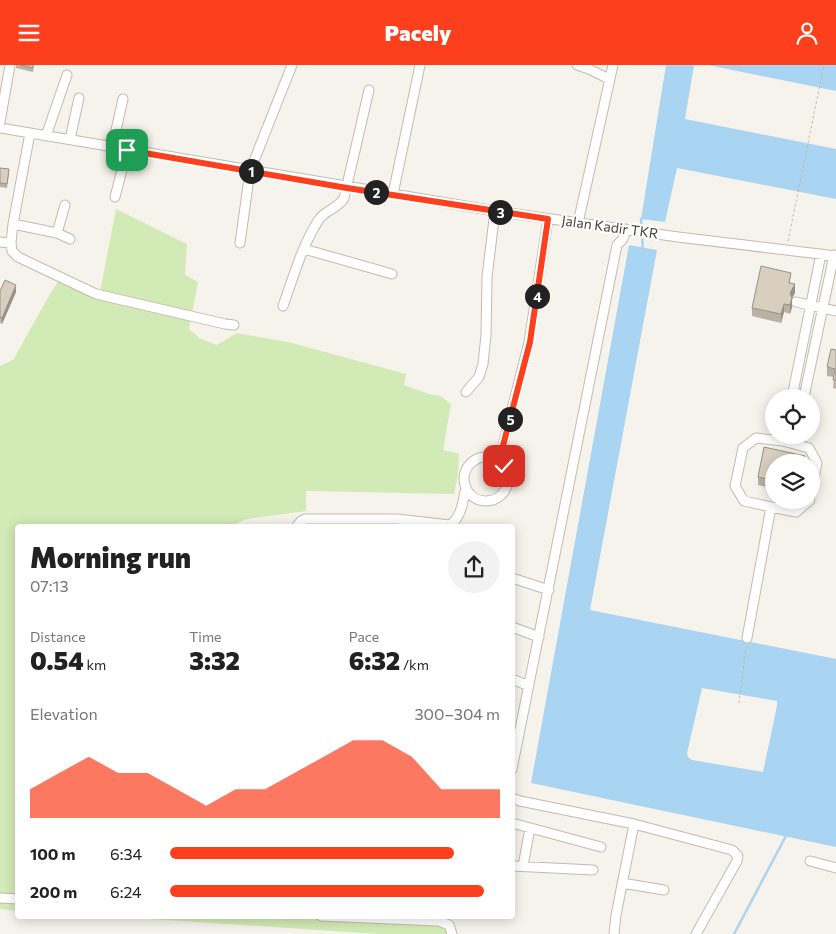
<!DOCTYPE html>
<html lang="en">
<head>
<meta charset="utf-8">
<style>
	:root { --surface:#fff; --page:#f2f2f2; --text:#222; --muted:#767676; --accent:#fc3f1d }
	body { margin:0; font-family:Commissioner,sans-serif; background:var(--page); color:var(--text); height:100vh; display:flex; flex-direction:column; font-size:19px; white-space:nowrap }
	* { box-sizing:border-box; margin:0 }
	p { font-size:16px; color:var(--muted) }
	.icon { flex:none; width:28px; height:28px; fill:none; stroke:currentColor; stroke-width:2; stroke-linecap:round; stroke-linejoin:round }
	.map { position:relative; flex:1; overflow:hidden }
	.panel { position:absolute; left:15px; top:459px; width:500px; height:395px; display:flex; flex-direction:column; background:var(--surface); border-radius:5px; box-shadow:0 2px 12px #0003 }
	.panel>* { flex:none }
	.fabs { position:absolute; left:765px; top:324px; display:grid; gap:10px }
	.fabs a { display:grid; place-items:center; width:55px; height:55px; border-radius:50%; background:var(--surface); box-shadow:0 2px 12px #0003; font-size:25px }
	.pin { position:absolute; display:grid; place-items:center; width:42px; height:42px; color:#fff; margin:-21px; border-radius:10px; box-shadow:0 2px 8px #0006 }
	.km { position:absolute; width:25px; height:25px; margin:-12px; border-radius:50%; background:#222; color:#fff; font-size:14px; line-height:25px; text-align:center }
	.round { display:grid; place-items:center; flex:none; width:52px; height:52px; border-radius:26px; background:var(--page) }
	.head { display:flex; align-items:center; justify-content:space-between; height:85px; padding:0 15px }
	h1 { font-size:28px; font-weight:800; line-height:38px }
	.metrics { display:grid; grid-template-columns:repeat(3,1fr); gap:8px; height:85px; padding:5px 15px }
	.metrics div { display:grid; align-content:center }
	.metrics b { font-size:25px; font-weight:800 }
	.metrics small { font-size:14px; font-weight:400 }
	.metrics p { font-size:14px }
	.chart { height:140px; padding:10px 15px }
	.chart p { display:flex; justify-content:space-between }
	.chart svg { width:100%; height:90px; margin-top:5px; fill:var(--accent); opacity:.7 }
	ul { padding:0 15px; list-style:none; font-size:16px }
	li { display:grid; grid-template-columns:80px 60px 1fr; align-items:center; height:38px }
	li i { height:12px; border-radius:6px; background:var(--accent) }
	header { display:flex; justify-content:space-between; align-items:center; height:65px; padding:0 15px; background:var(--accent); color:#fff; font-size:22px; font-weight:800 }
	.map>svg:first-child { display:block }
	.green { fill:#d2eab5 }
	.water { fill:#a9d4f2; fill-rule:evenodd }
	.lines { fill:none; stroke-linecap:round; stroke-linejoin:round }
	.stream { stroke:#a9d4f2; stroke-width:2.5 }
	.minor-casing { stroke:#c2bbae; stroke-width:11 }
	.path { stroke:#c4b79f; stroke-width:1; stroke-dasharray:2.5 2.5; stroke-linecap:butt }
	.minor { stroke:#fff; stroke-width:9 }
	.wall { fill:#bab2a6 }
	.shaded-wall { fill:#979187 }
	.building { fill:#d8cfc1; stroke:#979187 }
	.route-casing { stroke:#fff; stroke-width:10 }
	.route { stroke:#fc3f1d; stroke-width:6 }
	.labels { text-anchor:middle; stroke-width:4.5; stroke-linejoin:round; paint-order:stroke }
	.street-label { font-size:14px; fill:#4b4439; stroke:#fff }
</style>
</head>
<body>
<header><svg class="icon" aria-label="menu" viewBox="0 0 24 24"><path d="M4 6h16M4 12h16M4 18h16"/></svg>Pacely<svg class="icon" aria-label="person" viewBox="0 0 24 24"><circle cx="12" cy="8" r="4"/><path d="M4 21q1-7 8-7t8 7"/></svg></header>
<div class="map">
<svg width="836" height="869" viewBox="0 0 836 869">
	<rect width="100%" height="100%" fill="#f6f3ec"/>
	<path class="green" d="M116,144L187,179L185,210L198,217L189,264L199,273L217,280L237,268L292,278L406,309L404,320L429,329L440,331L451,339L443,385L459,389L458,410L454,429L306,426V446L246,454L232,461H18L17,846L0,844V301L13,295L50,229L58,217L99,232Z
		M105,851H432L451,869H378Z"/>
	<path class="water" d="M666,0H694L685,54L836,84V134L677,103L665,157L641,154Z
		M708,0H836V26Z
		M629,180L657,185L590,545L836,594V782L531,718ZM702,623L777,636V641L763,707L692,695L688,692L687,688Z"/>
	<g class="lines">
		<path class="stream" d="M641,154L642,165
			M642,170L643,185
			M734,869L787,769"/>
		<g class="minor-casing">
			<path id="minor" d="M577,0L589,4L609,14
				M0,57L10,0
				M0,63L495,146L678,172L836,191
				M30,68L13,159L11,178L12,186L18,192L96,229L225,259L234,260
				M46,71L67,10
				M70,74L79,33
				M112,83L123,34
				M393,129L420,0
				M115,132L127,85
				M578,158L613,0
				M13,159L57,168L65,140
				M57,168L70,174
				M0,177L11,178
				M240,178L250,106L292,0
				M304,184L392,209
				M796,237L836,246
				M283,241C293,213 302,181 318,156C324,145 338,144 344,133L369,25
				M466,327L479,312L483,299L486,270L487,212L495,146
				M792,332L821,189
				M804,332L834,190
				M784,370L783,376L809,383L817,398L811,428
				M464 414a22 22 0 1 1 44 0a22 22 0 1 1-44 0Z
				M499,396L529,277L548,154
				M771,442L744,436L735,421L743,383L756,373L783,376
				M297,461L301,456L305,454H397L450,460C462,452 463,435 466,422
				M512,513L549,525
				M512,562L539,572
				M747,573L771,442L796,447L810,435
				M512,614L529,621
				M512,704L617,180L623,174L626,164
				M512,733L520,736L634,759L732,785L738,791L737,796L696,869
				M512,758L601,782
				M810,796L836,803
				M512,801L593,805
				M523,801L530,763
				M622,818L664,825
				M0,833L18,834
				M321,851L439,856L449,860L452,869
				M614,869L616,850L634,759"/>
		</g>
		<path class="path" d="M788,176L824,0
			M739,638L746,582"/>
		<use href="#minor" class="minor"/>
	</g>
	<path class="wall" d="M16,0H34L33,7L16,3Z
		M0,103L9,109L7,123L0,122Z
		M791,216L790,218L795,228L792,233V242L790,249L784,247L781,258L752,251V243Z
		M0,226L16,227L2,259L0,258Z
		M836,285V324L833,323L834,312L827,311V302Z
		M764,382L805,391V398H774V424L758,420V412Z"/>
	<path class="shaded-wall" d="M795,219V228L790,236V228Z
		M16,220V227L2,259V253Z
		M792,233V242L790,249V240Z
		M784,239V247L781,258V249Z"/>
	<path class="building" d="M20,0H33V3Z
		M0,103L9,104L7,119L0,118Z
		M761,201L791,208L789,218L795,219L790,228L792,233L790,240L784,239L781,249L752,243Z
		M5,215L16,220L2,253L0,252V226Z
		M831,284L836,285V315H833L835,304L827,302Z
		M764,382L805,391L803,398H774V415L758,412Z"/>
	<g class="lines">
		<g class="route-casing">
			<path id="route" d="M127,85L347,123L548,154L530,277L499,396L504,401"/>
		</g>
		<use href="#route" class="route"/>
	</g>
	<g class="labels">
		<g class="street-label">
			<text transform="translate(610 162) rotate(8)" y="5">Jalan Kadir TKR</text>
		</g>
	</g>
</svg>
<div class="fabs">
<a><svg class="icon" aria-label="locate" viewBox="0 0 24 24"><circle cx="12" cy="12" r="6"/><path d="M12 2v4M12 18v4M2 12h4M18 12h4"/></svg></a>
<a><svg class="icon" aria-label="layers" viewBox="0 0 24 24"><path d="M12 4l9 5-9 5-9-5zM3 14l9 5 9-5"/></svg></a>
</div>
<div class="pin" style="left:127px;top:85px;background:#1e9e55"><svg class="icon" aria-label="arrive" viewBox="0 0 24 24"><path d="M6 21V4h12l-3 4 3 4H6"/></svg></div>
<div class="pin" style="left:504px;top:401px;background:#d93025"><svg class="icon" aria-label="check" viewBox="0 0 24 24"><path d="M5 12l5 5 9-10"/></svg></div>
<b class="km" style="left:251px;top:106px">1</b>
<b class="km" style="left:376px;top:127px">2</b>
<b class="km" style="left:500px;top:147px">3</b>
<b class="km" style="left:537px;top:231px">4</b>
<b class="km" style="left:510px;top:354px">5</b>
<section class="panel">
<div class="head"><div><h1>Morning run</h1><p>07:13</p></div><a class="round"><svg class="icon" aria-label="share" viewBox="0 0 24 24"><path d="M12 15V3M7 8l5-5 5 5M5 13v7h14v-7"/></svg></a></div>
<div class="metrics">
<div><p>Distance</p><b>0.54<small> km</small></b></div>
<div><p>Time</p><b>3:32</b></div>
<div><p>Pace</p><b>6:32<small> /km</small></b></div>
</div>
<div class="chart"><p><span>Elevation</span>300–304 m</p>
<svg viewBox="0 0 160 44" preserveAspectRatio="none"><path d="M0 44V30L10 22L20 14L30 22L40 22L50 30L60 38L70 30L80 30L90 22L100 14L110 6L120 6L130 14L140 30L150 30L160 30V44z"/></svg>
</div>
<ul>
<li><b>100 m</b>6:34<i style="width:86%"></i></li>
<li><b>200 m</b>6:24<i style="width:95%"></i></li>
</ul>
</section>
</div>
</body>
</html>
